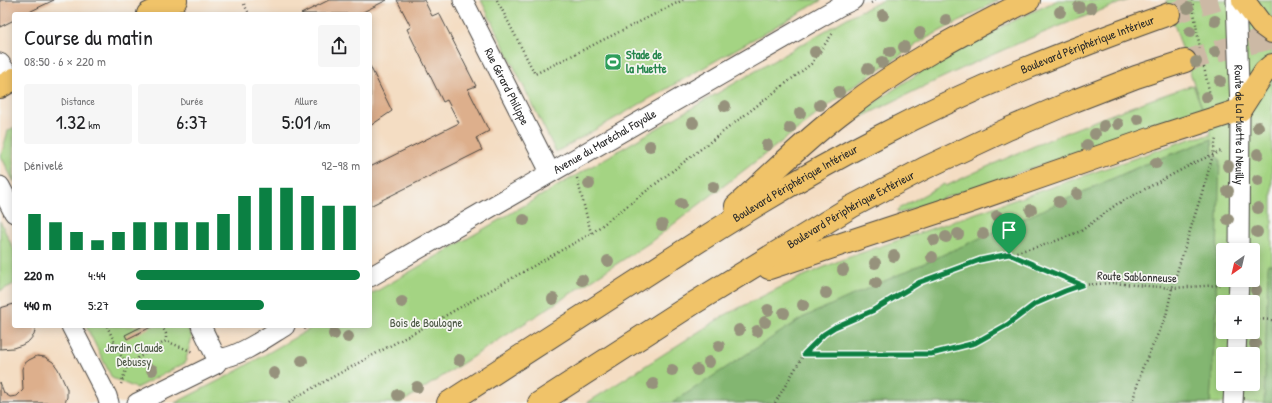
<!DOCTYPE html>
<html lang="fr">
<head>
<meta charset="utf-8">
<style>
	:root { --surface:#fff; --page:#f6f6f6; --text:#202124; --muted:#757577; --accent:#0b8043 }
	body { margin:0; font-family:"Patrick Hand",sans-serif; background:var(--page); color:var(--text); height:100vh; display:flex; flex-direction:column; font-size:15px; white-space:nowrap }
	* { box-sizing:border-box; margin:0 }
	p { font-size:13px; color:var(--muted) }
	.icon { flex:none; width:22px; height:22px; fill:none; stroke:currentColor; stroke-width:2; stroke-linecap:round; stroke-linejoin:round }
	.map { position:relative; flex:1; overflow:hidden }
	.drawer { position:absolute; left:12px; top:12px; width:360px; height:316px; display:flex; flex-direction:column; background:var(--surface); border-radius:4px; box-shadow:0 2px 10px #0003 }
	.drawer>* { flex:none }
	.needle { width:26px; rotate:214deg }
	.buttons { position:absolute; left:1216px; top:243px; display:grid; gap:8px }
	.buttons a { display:grid; place-items:center; width:44px; height:44px; border-radius:4px; background:var(--surface); box-shadow:0 2px 10px #0003; font-size:20px }
	.pin { position:absolute; display:grid; place-items:center; width:34px; height:34px; color:#fff; margin:-41px -17px; border-radius:50% 50% 50% 0; rotate:-45deg; box-shadow:0 0 4px #0007 }
	.pin .icon { rotate:45deg }
	.round { display:grid; place-items:center; flex:none; width:42px; height:42px; border-radius:4px; background:var(--page) }
	.head { display:flex; align-items:center; justify-content:space-between; height:68px; padding:0 12px }
	h1 { font-size:22px; font-weight:600; line-height:30px }
	.stats { display:grid; grid-template-columns:repeat(3,1fr); gap:6px; height:68px; padding:4px 12px }
	.stats div { display:grid; align-content:center; border-radius:4px; background:var(--page); text-align:center }
	.stats b { font-size:20px; font-weight:600 }
	.stats small { font-size:11px; font-weight:400 }
	.stats p { font-size:11px }
	.chart { height:112px; padding:8px 12px }
	.chart p { display:flex; justify-content:space-between }
	.chart svg { width:100%; height:72px; margin-top:4px; stroke:var(--accent); stroke-width:6 }
	ul { padding:0 12px; list-style:none; font-size:13px }
	li { display:grid; grid-template-columns:64px 48px 1fr; align-items:center; height:30px }
	li i { height:10px; border-radius:5px; background:var(--accent) }
	.map>svg:first-child { display:block }
	.green { fill:#a4d483; stroke:#688057; fill-rule:evenodd }
	.forest { fill:#83b671; stroke:#57704e }
	.building { fill:#ddaf8c }
	.lines { fill:none; stroke-linecap:round; stroke-linejoin:round }
	.highway-tunnel { stroke:#ccb9a5; stroke-width:22; stroke-dasharray:22 11; stroke-linecap:butt }
	.minor-casing { stroke:#494642; stroke-width:21 }
	.major-casing { stroke:#494642; stroke-width:24 }
	.highway-casing { stroke:#494642; stroke-width:24 }
	.path { stroke:#494642; stroke-width:2.5; stroke-dasharray:1 3; stroke-linecap:butt }
	.minor { stroke:#fff; stroke-width:19 }
	.major { stroke:#f0c369; stroke-width:22 }
	.highway { stroke:#f0c369; stroke-width:22 }
	.tree { fill:#96927c }
	.route-casing { stroke:#fff; stroke-width:8 }
	.route { stroke:#0b8043; stroke-width:5 }
	.labels { text-anchor:middle; stroke-width:3.5; stroke-linejoin:round; paint-order:stroke }
	.street-label { font-size:12px; fill:#2b2b2b; stroke:#f6f6f2 }
	.leisure-label { font-size:12px; font-weight:bold; fill:#27864d; stroke:#f6f6f2; text-anchor:start }
	.park-label { font-size:12px; fill:#495541; stroke:#f6f6f2 }
</style>
</head>
<body>
<div class="map">
<svg width="1272" height="403" viewBox="0 0 1272 403">
	<rect width="100%" height="100%" fill="#f6f6f2"/>
	<filter id="ink" filterUnits="userSpaceOnUse"><feTurbulence type="fractalNoise" baseFrequency=".025" numOctaves="2"/><feDisplacementMap in="SourceGraphic" scale="8" xChannelSelector="R" yChannelSelector="G"/><feConvolveMatrix kernelMatrix="1 2 1 2 8 2 1 2 1" color-interpolation-filters="sRGB"/></filter>
	<filter id="wash" filterUnits="userSpaceOnUse"><feTurbulence type="fractalNoise" baseFrequency=".012" numOctaves="4" result="noise"/><feDisplacementMap in="SourceGraphic" scale="16" xChannelSelector="R" yChannelSelector="G"/><feGaussianBlur stdDeviation="0.9" result="paint"/><feColorMatrix in="noise" values="0 0 0 0 0 0 0 0 0 0 0 0 0 0 0 0 0 1.4 0 .05"/><feComposite in="paint" operator="in"/></filter>
	<g filter="url(#wash)">
		<rect width="100%" height="100%" fill="#f4ddc3"/>
		<path class="green" d="M481,0H822L556,152Z
			M884,0H999L925,39L858,83L649,243L401,403H175L228,376L315,326H370V295L854,14Z
			M1058,0H1129C1105,9 1079,18 1055,28C986,56 919,88 852,122L851,120C888,92 927,67 968,44C997,28 1028,14 1058,0Z
			M1166,0H1272V403H587L725,315L799,278L841,260L1193,138L1211,135L1203,110L900,213L897,211L898,209L944,184L946,186C1026,148 1109,113 1193,85L1202,108ZM1223,250H1253V280H1223ZM1223,302H1253V332H1223ZM1223,354H1253V384H1223Z
			M14,127V182L1,156L8,131Z
			M0,221L14,250V284L0,291Z
			M86,326H186L192,337L185,363L136,388L112,378Z"/>
		<path class="forest" d="M1212,139L1213,155L1220,159L1216,285L1217,308L1210,403H672L802,318L1145,164Z
			M1268,264L1272,265V403H1264Z"/>
		<g id="blocks">
			<path class="building" d="M0,0H54L25,14H14V20L0,27Z
				M329,0H387L359,14H301Z
				M397,0H424L432,16L439,13L476,86L468,89L489,131L476,138L482,150L370,206V167L459,123L447,100L443,102L407,29L411,27Z
				M370,66L392,111L370,126Z
				M14,304V326H36L34,335L29,341L22,345L13,348L0,349V308Z
				M143,326H150L151,327L127,339L125,335Z
				M37,356L45,357L53,362L58,369L67,389V397L65,403H0V382L4,393L10,397L17,396L23,390L22,369L24,364L29,360Z"/>
		</g>
	</g>
	<g filter="url(#ink)">
		<use href="#blocks" fill-opacity="0" stroke="#494642" stroke-width="1"/>
		<g class="lines">
			<path class="highway-tunnel" d="M1169,14L1218,0
				M1185,61L1225,49L1272,38"/>
			<g class="minor-casing">
				<g id="minor">
					<path id="s1" d="M463,0L550,172"/>
					<path id="s2" d="M1236,0L1240,110L1239,250"/>
					<path d="M0,63L12,80"/>
					<path d="M0,186L14,213"/>
					<path id="s3" d="M370,277L840,6L853,0"/>
					<path d="M1238,302L1239,280"/>
					<path d="M71,326L107,396L109,403"/>
					<path d="M201,326L214,353L220,358"/>
					<path d="M1236,354L1237,332"/>
					<path d="M220,358C238,358 270,335 285,326"/>
					<path d="M137,403L216,364L220,358"/>
					<path d="M1233,403L1234,384"/>
				</g>
			</g>
			<g class="major-casing">
				<path id="major" d="M1243,0L1261,24L1272,32
					M148,14L176,0
					M0,87L14,79
					M1240,110L1265,71L1272,65"/>
			</g>
			<g class="highway-casing">
				<g id="highway">
					<path d="M736,206C772,174 806,139 845,110C902,65 965,32 1029,0"/>
					<path d="M769,268L969,202L1153,138L1240,110"/>
					<path id="s4" d="M448,403C513,361 578,319 643,277C720,227 798,178 880,136C973,87 1071,49 1169,14"/>
					<path id="s5" d="M539,403L694,303L851,207L925,168L1008,129L1074,101L1136,77L1185,61"/>
				</g>
			</g>
			<path class="path" d="M497,0L535,74L683,0
				M1192,0L1200,49
				M871,3L877,0
				M244,4L249,14
				M1204,67L1211,100
				M577,178L591,233
				M1010,255L1082,285L1112,283L1172,288L1220,285
				M1259,319L1272,320
				M107,326L121,356L128,364
				M162,326L166,334V341
				M304,329L309,326
				M804,354H931L975,343L1007,325L1035,305L1065,291L1082,285
				M121,384L128,364L166,341L193,352
				M289,403L296,397L443,317L592,233L811,64L833,33
				M775,403L804,354L824,334L835,327L872,311L920,282L980,260L1009,254L1048,244L1081,231L1117,204L1196,162L1221,151
				M1132,403L1142,369L1166,316L1172,288L1205,183L1213,155L1216,138"/>
			<use href="#minor" class="minor"/>
			<use href="#major" class="major"/>
			<use href="#highway" class="highway"/>
		</g>
		<g class="tree">
			<circle cx="1079" cy="7" r="6"/>
			<circle cx="1091" cy="8" r="6"/>
			<circle cx="1188" cy="8" r="6"/>
			<circle cx="1060" cy="12" r="6"/>
			<circle cx="883" cy="15" r="6"/>
			<circle cx="946" cy="20" r="6"/>
			<circle cx="1215" cy="21" r="6"/>
			<circle cx="1190" cy="32" r="6"/>
			<circle cx="920" cy="33" r="6"/>
			<circle cx="904" cy="47" r="6"/>
			<circle cx="815" cy="52" r="6"/>
			<circle cx="890" cy="52" r="6"/>
			<circle cx="1215" cy="52" r="6"/>
			<circle cx="882" cy="62" r="6"/>
			<circle cx="1196" cy="62" r="6"/>
			<circle cx="868" cy="69" r="6"/>
			<circle cx="1220" cy="81" r="6"/>
			<circle cx="839" cy="92" r="6"/>
			<circle cx="1206" cy="97" r="6"/>
			<circle cx="820" cy="105" r="6"/>
			<circle cx="725" cy="106" r="6"/>
			<circle cx="800" cy="113" r="6"/>
			<circle cx="1138" cy="119" r="6"/>
			<circle cx="693" cy="123" r="6"/>
			<circle cx="1118" cy="124" r="6"/>
			<circle cx="1104" cy="126" r="6"/>
			<circle cx="1258" cy="127" r="6"/>
			<circle cx="790" cy="128" r="6"/>
			<circle cx="1095" cy="134" r="6"/>
			<circle cx="767" cy="145" r="6"/>
			<circle cx="1087" cy="145" r="6"/>
			<circle cx="650" cy="146" r="6"/>
			<circle cx="1258" cy="154" r="6"/>
			<circle cx="1156" cy="163" r="6"/>
			<circle cx="1228" cy="166" r="6"/>
			<circle cx="1258" cy="180" r="6"/>
			<circle cx="589" cy="184" r="6"/>
			<circle cx="713" cy="187" r="6"/>
			<circle cx="1228" cy="191" r="6"/>
			<circle cx="1077" cy="194" r="6"/>
			<circle cx="1059" cy="202" r="6"/>
			<circle cx="681" cy="204" r="6"/>
			<circle cx="1258" cy="208" r="6"/>
			<circle cx="1031" cy="210" r="6"/>
			<circle cx="997" cy="216" r="6"/>
			<circle cx="1013" cy="219" r="6"/>
			<circle cx="1228" cy="219" r="6"/>
			<circle cx="524" cy="220" r="6"/>
			<circle cx="662" cy="225" r="6"/>
			<circle cx="1002" cy="230" r="6"/>
			<circle cx="1257" cy="232" r="6"/>
			<circle cx="958" cy="234" r="6"/>
			<circle cx="983" cy="234" r="6"/>
			<circle cx="946" cy="237" r="6"/>
			<circle cx="934" cy="240" r="6"/>
			<circle cx="894" cy="256" r="6"/>
			<circle cx="932" cy="257" r="6"/>
			<circle cx="608" cy="261" r="6"/>
			<circle cx="875" cy="263" r="6"/>
			<circle cx="843" cy="270" r="6"/>
			<circle cx="582" cy="280" r="6"/>
			<circle cx="876" cy="283" r="6"/>
			<circle cx="1256" cy="290" r="6"/>
			<circle cx="826" cy="293" r="6"/>
			<circle cx="553" cy="299" r="6"/>
			<circle cx="402" cy="302" r="6"/>
			<circle cx="803" cy="305" r="6"/>
			<circle cx="768" cy="310" r="6"/>
			<circle cx="784" cy="313" r="6"/>
			<circle cx="765" cy="322" r="6"/>
			<circle cx="739" cy="330" r="6"/>
			<circle cx="757" cy="331" r="6"/>
			<circle cx="334" cy="334" r="6"/>
			<circle cx="348" cy="337" r="6"/>
			<circle cx="1255" cy="344" r="6"/>
			<circle cx="719" cy="346" r="6"/>
			<circle cx="459" cy="360" r="6"/>
			<circle cx="302" cy="361" r="6"/>
			<circle cx="709" cy="362" r="6"/>
			<circle cx="152" cy="370" r="6"/>
			<circle cx="672" cy="370" r="6"/>
			<circle cx="697" cy="370" r="6"/>
			<circle cx="274" cy="373" r="6"/>
			<circle cx="653" cy="384" r="6"/>
			<circle cx="417" cy="387" r="6"/>
			<circle cx="398" cy="395" r="6"/>
		</g>
	</g>
	<g class="lines" filter="url(#ink)">
		<g class="route-casing">
			<path id="route" d="M1009,254L1082,285L1065,291L1035,304L1007,325L975,343L931,354H804L824,334L835,327L872,311L920,282L980,260Z"/>
		</g>
		<use href="#route" class="route"/>
	</g>
	<defs>
		<g id="stadium-square" transform="scale(0.9)"><rect x="-9" y="-9" width="18" height="18" rx="4" fill="#2e9e5b" stroke="#f6f6f2"/><path d="M0-5a6.5 5 0 1 0 0 10a6.5 5 0 1 0 0-10ZM-3.5-1.8h7v3.6h-7Z" fill="#fff"/></g>
	</defs>
	<g fill-rule="evenodd">
		<use href="#stadium-square" x="613" y="62"/>
	</g>
	<g class="labels">
		<g class="street-label">
			<text dy="4" stroke="none"><textPath href="#s4" startOffset="735">Boulevard Périphérique Intérieur</textPath></text>
			<text dy="4" stroke="none"><textPath href="#s1" startOffset="97">Rue Gérard Philippe</textPath></text>
			<text dy="4" stroke="none"><textPath href="#s2" startOffset="125">Route de La Muette à Neuilly</textPath></text>
			<text dy="4" stroke="none"><textPath href="#s3" startOffset="271">Avenue du Maréchal Fayolle</textPath></text>
			<text dy="4" stroke="none"><textPath href="#s4" startOffset="411">Boulevard Périphérique Intérieur</textPath></text>
			<text dy="4" stroke="none"><textPath href="#s5" startOffset="367">Boulevard Périphérique Extérieur</textPath></text>
			<text transform="translate(1137 277) rotate(2)" y="4">Route Sablonneuse</text>
		</g>
		<g class="leisure-label">
			<text x="626" y="59">Stade de<tspan x="626" dy="14">la Muette</tspan></text>
		</g>
		<g class="park-label">
			<text x="426" y="327">Bois de Boulogne</text>
			<text x="134" y="352">Jardin Claude<tspan x="134" dy="14">Debussy</tspan></text>
		</g>
	</g>
</svg>
<div class="buttons">
<a><svg class="needle" viewBox="-14 -14 28 28"><path d="M0-13l5 13h-10z" fill="#e53935"/><path d="M0 13l5-13h-10z" fill="#757577"/></svg></a>
<a>+</a>
<a>−</a>
</div>
<div class="pin" style="left:1009px;top:254px;background:#1e9e55"><svg class="icon" aria-label="arrive" viewBox="0 0 24 24"><path d="M6 21V4h12l-3 4 3 4H6"/></svg></div>
<section class="drawer">
<div class="head"><div><h1>Course du matin</h1><p>08:50 · 6 × 220 m</p></div><a class="round"><svg class="icon" aria-label="share" viewBox="0 0 24 24"><path d="M12 15V3M7 8l5-5 5 5M5 13v7h14v-7"/></svg></a></div>
<div class="stats">
<div><p>Distance</p><b>1.32<small> km</small></b></div>
<div><p>Durée</p><b>6:37</b></div>
<div><p>Allure</p><b>5:01<small> /km</small></b></div>
</div>
<div class="chart"><p><span>Dénivelé</span>92–98 m</p>
<svg viewBox="0 0 160 44" preserveAspectRatio="none"><path d="M5 44V22M15 44V27M25 44V33M35 44V38M45 44V33M55 44V27M65 44V27M75 44V27M85 44V27M95 44V22M105 44V11M115 44V6M125 44V6M135 44V11M145 44V17M155 44V17"/></svg>
</div>
<ul>
<li><b>220 m</b>4:44<i style="width:100%"></i></li>
<li><b>440 m</b>5:27<i style="width:57%"></i></li>
</ul>
</section>
</div>
</body>
</html>
